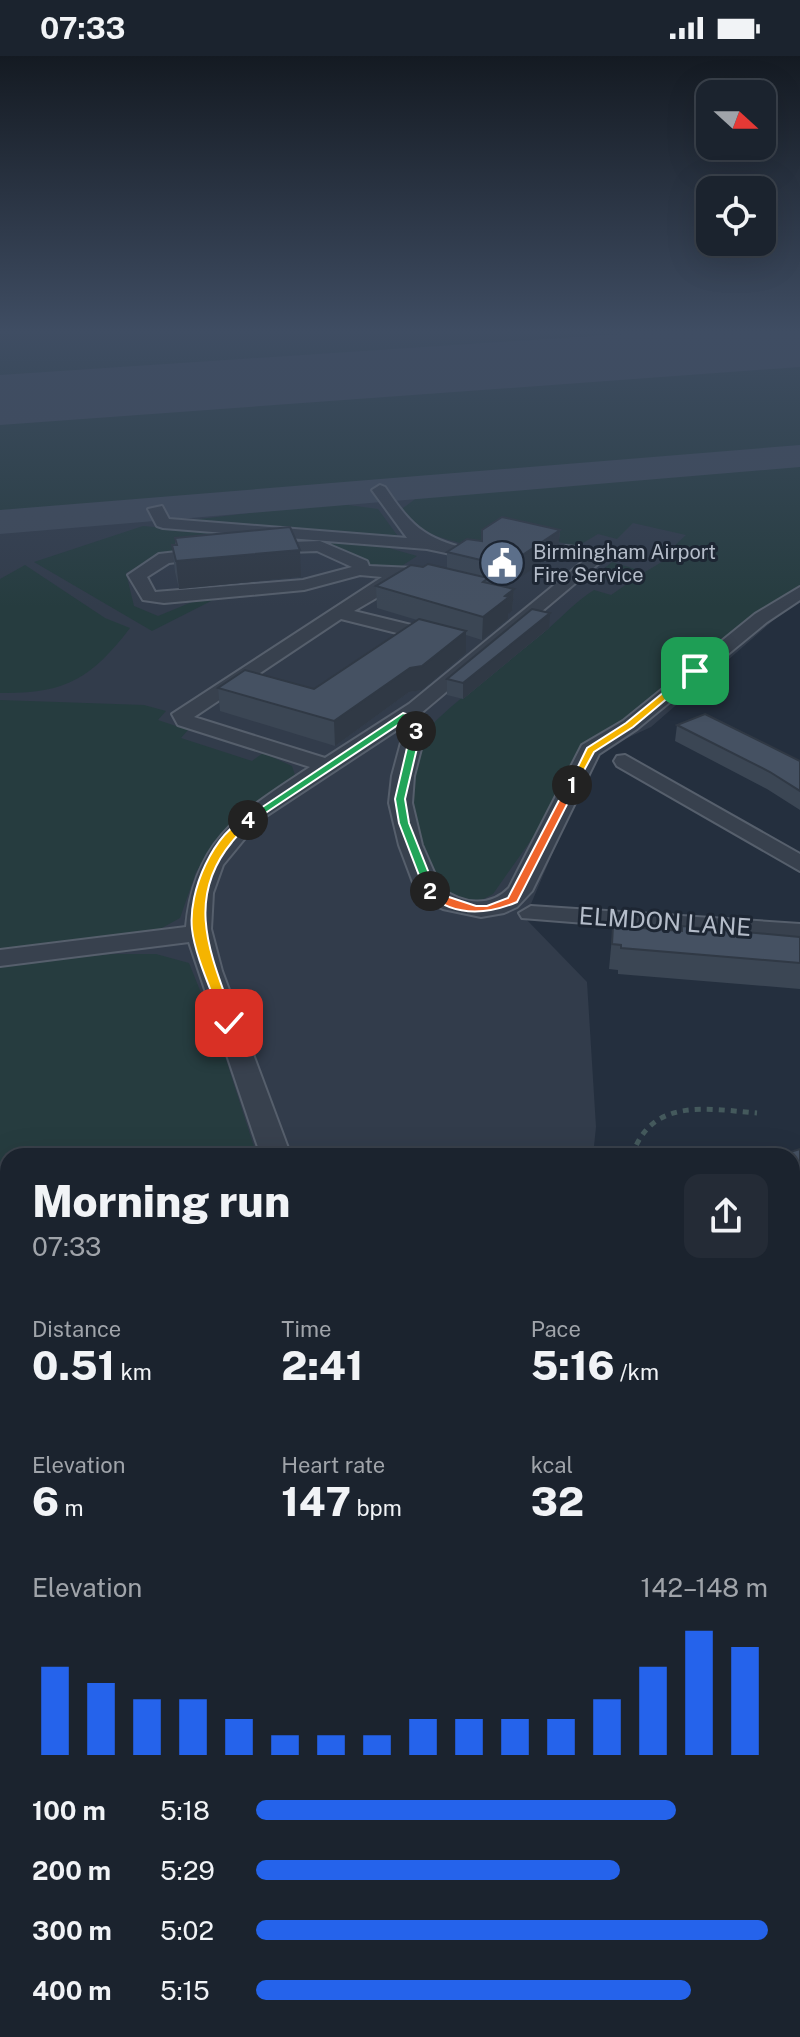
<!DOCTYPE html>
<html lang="en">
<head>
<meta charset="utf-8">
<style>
	:root { --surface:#1b232e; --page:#242b36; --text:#f1f3f6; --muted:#a0a4aa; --line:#39404a; --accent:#2563eb }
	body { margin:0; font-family:"Public Sans",sans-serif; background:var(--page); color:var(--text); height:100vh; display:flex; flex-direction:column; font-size:30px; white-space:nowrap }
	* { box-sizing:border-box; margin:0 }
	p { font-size:26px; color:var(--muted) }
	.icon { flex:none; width:44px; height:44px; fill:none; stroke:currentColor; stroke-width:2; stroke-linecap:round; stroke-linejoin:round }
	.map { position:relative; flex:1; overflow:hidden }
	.panel { position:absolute; left:0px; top:1092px; width:800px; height:890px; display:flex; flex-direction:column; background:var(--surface); border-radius:24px 24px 0 0; box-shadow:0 8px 32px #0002,0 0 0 2px var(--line) }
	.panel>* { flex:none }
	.needle { width:52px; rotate:111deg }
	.fabs { position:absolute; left:696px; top:24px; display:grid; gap:16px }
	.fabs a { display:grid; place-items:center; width:80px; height:80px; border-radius:16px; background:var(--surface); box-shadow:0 8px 32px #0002,0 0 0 2px var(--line); font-size:40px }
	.pin { position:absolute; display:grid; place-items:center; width:68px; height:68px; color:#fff; margin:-34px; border-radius:16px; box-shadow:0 4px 12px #0006 }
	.km { position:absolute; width:40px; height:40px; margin:-20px; border-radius:50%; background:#222; color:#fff; font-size:22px; line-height:40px; text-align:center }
	.round { display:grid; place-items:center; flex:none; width:84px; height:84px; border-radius:16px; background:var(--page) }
	.head { display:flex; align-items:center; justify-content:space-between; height:136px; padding:0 32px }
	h1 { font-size:44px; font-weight:800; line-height:60px }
	.figures { display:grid; grid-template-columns:repeat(3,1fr); gap:12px; height:136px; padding:8px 32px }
	.figures div { display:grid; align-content:center }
	.figures b { font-size:40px; font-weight:800 }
	.figures small { font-size:22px; font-weight:400 }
	.figures p { font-size:22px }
	.chart { height:224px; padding:16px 32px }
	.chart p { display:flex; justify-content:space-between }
	.chart svg { width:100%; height:144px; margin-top:8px; stroke:var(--accent); stroke-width:6 }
	ul { padding:0 32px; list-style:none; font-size:26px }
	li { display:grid; grid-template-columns:128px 96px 1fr; align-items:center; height:60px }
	li i { height:20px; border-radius:10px; background:var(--accent) }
	.status { display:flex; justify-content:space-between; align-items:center; height:56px; padding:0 40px; background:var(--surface); direction:ltr }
	.status svg { height:22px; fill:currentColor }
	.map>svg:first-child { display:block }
	.airport { fill:#323c4b }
	.green { fill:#263c3f }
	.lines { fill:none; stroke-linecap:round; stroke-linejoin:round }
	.taxiway { fill:#3f4a5a; fill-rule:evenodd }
	.runway { fill:#3f4a5a; fill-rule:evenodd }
	.minor-casing { stroke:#565f6c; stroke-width:4 }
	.path-far1 { stroke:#44595c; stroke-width:5; stroke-dasharray:6 6; stroke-linecap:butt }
	.path { stroke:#44595c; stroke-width:8; stroke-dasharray:10 10; stroke-linecap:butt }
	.minor { fill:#38414e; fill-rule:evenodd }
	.wall { fill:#3b4654 }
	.shaded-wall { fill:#303945 }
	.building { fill:#455162; stroke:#303945; stroke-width:2 }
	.split-1 { fill:#f5b400; stroke:#fff; stroke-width:2 }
	.split-2 { fill:#f0652b; stroke:#fff; stroke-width:2 }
	.split-3 { fill:#22a559; stroke:#fff; stroke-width:2 }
	.split-4 { fill:#22a559; stroke:#fff; stroke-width:2 }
	.split-5 { fill:#f5b400; stroke:#fff; stroke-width:2 }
	.labels { text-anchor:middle; stroke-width:6; stroke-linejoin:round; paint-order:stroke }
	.far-poi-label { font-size:20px; fill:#b4bcc9; stroke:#1d2633; text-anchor:start }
	.street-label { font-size:24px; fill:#b4bcc9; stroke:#1d2633 }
</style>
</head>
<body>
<div class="status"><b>07:33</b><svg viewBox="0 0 49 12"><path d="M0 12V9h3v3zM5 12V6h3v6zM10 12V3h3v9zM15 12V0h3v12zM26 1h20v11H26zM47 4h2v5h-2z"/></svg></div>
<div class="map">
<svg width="800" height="1981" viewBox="0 0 800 1981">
	<rect width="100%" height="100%" fill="#242f3e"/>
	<path class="airport" d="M0,273H800V541L651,671L595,697L525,862L587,926L596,1071L593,1100H8V1974H724L729,1981H0Z"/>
	<path class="green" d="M0,273H619L626,282V286L0,328Z
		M668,273H800V275L699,282L683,281Z
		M800,304V392L0,456V361Z
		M800,410V535L784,540L649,651L585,693L538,774L493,838L470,850C439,841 432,823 423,794C413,765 403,720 415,691C427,662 520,598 548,573C564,559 575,546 594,534L611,539L627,528L596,519L612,506L645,516L670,501L659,496L661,489L672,492L686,479L633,467L617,483L598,478L578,490L498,474L473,490C447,484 417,477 399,455L418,441Z
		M333,447L378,453L400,483L183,465Z
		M143,470L382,490L417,500L394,515L299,488L153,502L126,517L134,550L158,560L197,544L215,543L152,575L34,506Z
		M25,509L105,562L130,572C91,623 65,638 0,637V523Z
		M0,644L144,649L166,655L158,664L188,674L181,682L252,705L263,697L292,710L296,722L252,750L220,779L196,816L180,862L151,878L0,897Z
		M114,898H156L189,907L218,979L257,1100H8V1974H102L99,1981H0V909Z"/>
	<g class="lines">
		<path class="taxiway" d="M628,273C666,273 709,278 747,288L751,294L747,300C710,310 664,295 632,279Z
			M800,389V411L0,478V454Z"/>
		<path class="runway" d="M697,273H800V311L0,369V319Z"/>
		<g class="minor-casing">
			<path id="minor" d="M380,429L385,431C415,476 427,483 479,496V504L427,493L163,472L157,470L148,453L162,450L169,463L407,482L372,434Z
				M320,485L367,505L369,510L414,512V520L354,555L448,578V586L441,588L341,563L194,661L325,702L409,648L586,503L566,498V490L595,493L604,503L420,658L428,666L414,720L412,747L422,789L441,832C462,848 490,852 509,832L582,689L623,665L755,558L800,531V544L767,566L637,673L599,698L532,835L517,851L504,857L481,861L443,853L426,845L414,829L399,789L389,747L392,720L406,668L260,764L223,809L213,837L211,873L222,915L291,1100H261L189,886L0,910V894L186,871C194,783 242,756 310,711L178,669L172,658L382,521L360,519L304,534L164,547L143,544L128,519L159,498L212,492L218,493V501L169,507L147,521L155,536L303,524L352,511L317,495L261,497L253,492L261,487Z
				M625,699L800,798V815L617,710L614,705L617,700Z
				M531,850L800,868V884L522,862L519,857Z
				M110,1974H160L157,1981H107Z"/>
		</g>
		<path class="path-far1" d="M632,1100C651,1041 707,1053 757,1057"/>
		<path class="path" d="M792,1638L800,1639"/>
		<use href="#minor" class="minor"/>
	</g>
	<path class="wall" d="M560,474L558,495L506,531L514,533L512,555L508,558V563L482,584L466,579V597L422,634L409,636L335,690L220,655L218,632L314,633L417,564L377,552L376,530L423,511L447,512V496L482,485Z
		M175,482L301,521L179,533L175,516L172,489H175Z
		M549,572L463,643L447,639V623Z
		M677,669L800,705V754L767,733L675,685Z
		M613,870L800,907V933L618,918V914L609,913Z
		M800,1383V1425L792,1421V1396Z"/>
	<path class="shaded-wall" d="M560,474L558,495L505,532L506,510Z
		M300,494L301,521L179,533L176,505Z
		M514,533L512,555L508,558V563L482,584L483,561L505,540Z
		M550,557L549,572L463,643V627Z
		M466,575V597L422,634L409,636L335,690L334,665L410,612Z
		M800,1128V1151L792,1152V1132Z
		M800,1365V1370L795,1388L792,1389V1368Z"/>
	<path class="building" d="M502,461L560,474L506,510L447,496L467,483L482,485V474Z
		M290,471L300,494L176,505L172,489H177L175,482Z
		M428,508L488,522L483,526L514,533L505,540L509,541L483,561L376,530L411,509L423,511Z
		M532,553L550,557L463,627L447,623Z
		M419,563L466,575L422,610L410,612L334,665L218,632L245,614L314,633Z
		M705,658L800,705V735L770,716L677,669Z
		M613,870L682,875V870L800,881V907L621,892V889L612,888Z
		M800,1093V1128L792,1132V1100H778Z
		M792,1351L800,1362V1365L792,1368Z
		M800,1383V1403L792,1399V1396Z"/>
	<linearGradient id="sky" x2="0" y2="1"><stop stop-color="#141a22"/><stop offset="0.5" stop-color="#3f4d63"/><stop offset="1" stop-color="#3f4d63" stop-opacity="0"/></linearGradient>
	<rect width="800" height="551" fill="url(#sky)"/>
	<path class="split-1" d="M692,613L700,615L633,671L594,696L575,731H568L587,692L626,667Z"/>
	<path class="split-2" d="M572,726L577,729L517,846C486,859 454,861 426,837V832H434L443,839L476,850H487L508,842L567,729Z"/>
	<path class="split-3" d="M416,672L421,675L405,743L409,767L436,835L430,838L425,835L399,767L395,743L411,675Z"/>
	<path class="split-4" d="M403,657L422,664L420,677H413V667L407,663L252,766L243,764Z"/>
	<path class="split-5" d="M248,761L253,764C246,772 238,778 232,786C182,846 214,905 235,967L229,971L223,967C214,940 195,901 192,873C188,835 213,777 248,761Z"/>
	<defs>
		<g id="civic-disc" transform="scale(2.3)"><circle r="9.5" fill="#5c6f8a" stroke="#1d2633"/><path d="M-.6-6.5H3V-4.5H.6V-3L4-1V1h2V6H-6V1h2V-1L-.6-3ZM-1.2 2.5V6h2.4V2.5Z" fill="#fff"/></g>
	</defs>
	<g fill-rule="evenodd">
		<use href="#civic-disc" x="502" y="507"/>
	</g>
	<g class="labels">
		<g class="far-poi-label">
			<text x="533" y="503">Birmingham Airport<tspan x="533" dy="23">Fire Service</tspan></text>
		</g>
		<g class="street-label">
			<text transform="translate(665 866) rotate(4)" y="8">ELMDON LANE</text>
		</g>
	</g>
</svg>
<div class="fabs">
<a><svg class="needle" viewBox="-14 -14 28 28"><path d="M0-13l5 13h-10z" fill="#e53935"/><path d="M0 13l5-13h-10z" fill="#a0a4aa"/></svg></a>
<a><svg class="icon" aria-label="locate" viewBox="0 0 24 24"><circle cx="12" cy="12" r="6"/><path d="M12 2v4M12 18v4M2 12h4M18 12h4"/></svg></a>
</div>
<div class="pin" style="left:695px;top:615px;background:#1e9e55"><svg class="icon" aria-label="arrive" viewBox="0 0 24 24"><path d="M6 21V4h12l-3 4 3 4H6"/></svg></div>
<div class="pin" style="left:229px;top:967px;background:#d93025"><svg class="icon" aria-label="check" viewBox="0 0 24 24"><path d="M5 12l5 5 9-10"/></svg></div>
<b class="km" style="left:572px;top:729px">1</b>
<b class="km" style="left:430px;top:835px">2</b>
<b class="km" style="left:416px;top:675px">3</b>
<b class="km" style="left:248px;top:764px">4</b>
<section class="panel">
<div class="head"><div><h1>Morning run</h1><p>07:33</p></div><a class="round"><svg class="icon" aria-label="share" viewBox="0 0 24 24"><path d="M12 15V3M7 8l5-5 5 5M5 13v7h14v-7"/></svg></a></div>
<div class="figures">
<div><p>Distance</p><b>0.51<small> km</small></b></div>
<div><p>Time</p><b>2:41</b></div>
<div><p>Pace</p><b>5:16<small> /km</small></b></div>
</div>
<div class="figures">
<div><p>Elevation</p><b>6<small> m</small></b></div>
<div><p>Heart rate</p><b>147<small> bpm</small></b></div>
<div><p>kcal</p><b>32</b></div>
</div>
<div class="chart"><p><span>Elevation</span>142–148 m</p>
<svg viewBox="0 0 160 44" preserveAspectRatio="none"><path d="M5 44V17M15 44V22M25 44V27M35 44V27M45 44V33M55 44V38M65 44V38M75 44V38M85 44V33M95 44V33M105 44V33M115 44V33M125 44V27M135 44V17M145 44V6M155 44V11"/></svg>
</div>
<ul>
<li><b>100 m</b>5:18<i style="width:82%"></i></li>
<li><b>200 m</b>5:29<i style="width:71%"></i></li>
<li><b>300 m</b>5:02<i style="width:100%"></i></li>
<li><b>400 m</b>5:15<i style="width:85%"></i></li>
</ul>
</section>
</div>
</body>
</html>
